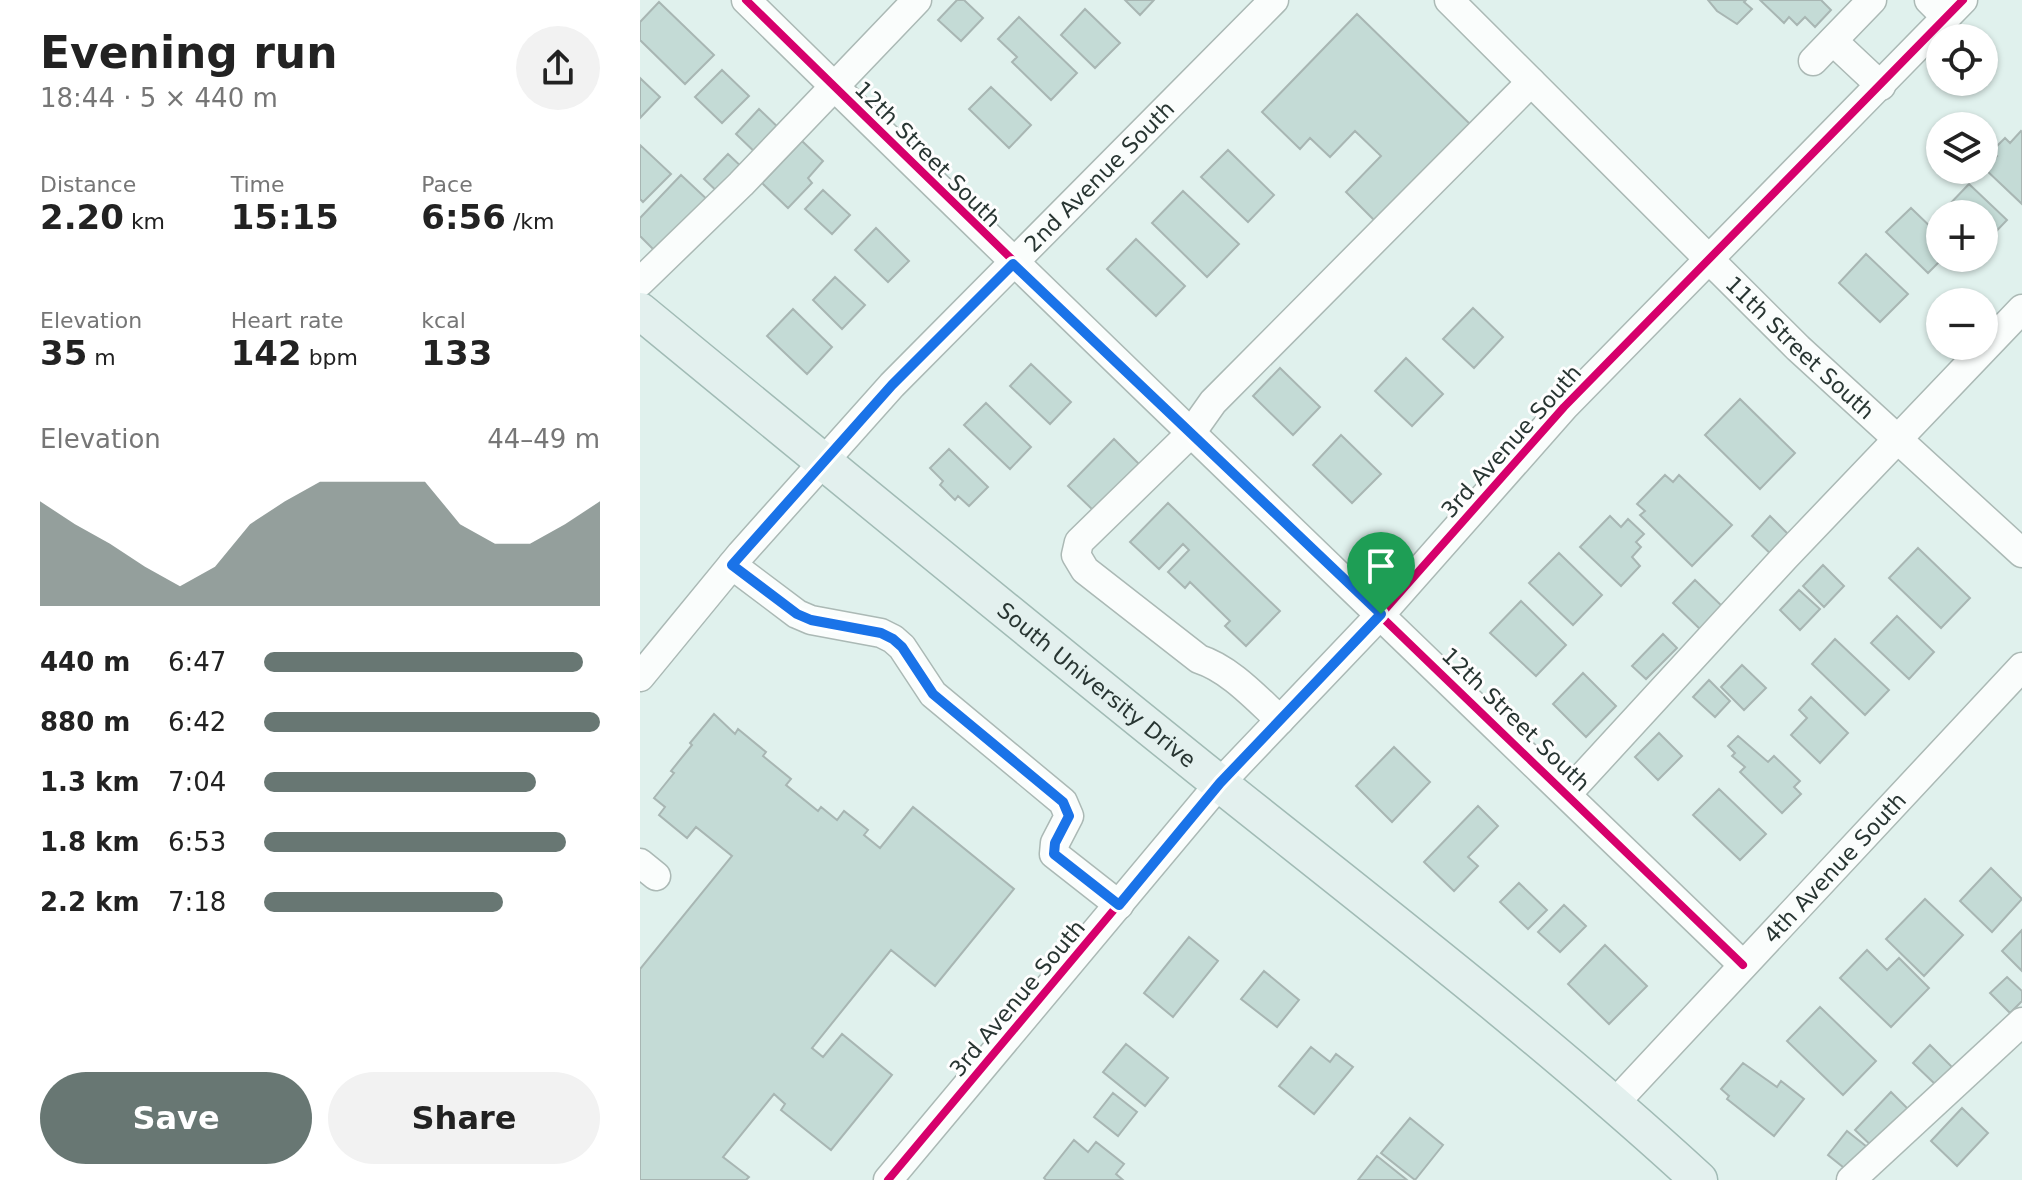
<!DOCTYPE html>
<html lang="en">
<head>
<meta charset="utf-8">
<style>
	:root { --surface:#fff; --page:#f2f2f2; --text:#222; --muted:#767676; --accent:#687773 }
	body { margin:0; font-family:"DejaVu Sans",sans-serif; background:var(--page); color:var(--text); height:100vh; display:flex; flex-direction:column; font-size:30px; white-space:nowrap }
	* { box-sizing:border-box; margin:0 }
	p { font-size:26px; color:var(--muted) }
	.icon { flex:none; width:44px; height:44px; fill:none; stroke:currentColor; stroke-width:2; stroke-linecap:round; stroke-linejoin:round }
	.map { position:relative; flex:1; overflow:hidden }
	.sheet { display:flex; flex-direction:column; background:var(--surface); width:640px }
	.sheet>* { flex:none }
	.buttons { position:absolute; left:1286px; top:24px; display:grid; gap:16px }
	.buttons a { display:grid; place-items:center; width:72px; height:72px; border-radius:50%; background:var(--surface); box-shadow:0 2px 6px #0004; font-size:40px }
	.pin { position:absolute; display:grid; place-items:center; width:68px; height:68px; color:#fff; margin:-82px -34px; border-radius:50% 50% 50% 0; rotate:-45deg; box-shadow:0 0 8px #0007 }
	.pin .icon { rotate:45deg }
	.round { display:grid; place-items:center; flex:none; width:84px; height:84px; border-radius:42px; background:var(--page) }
	.overview { display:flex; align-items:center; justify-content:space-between; height:136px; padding:0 40px }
	h1 { font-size:44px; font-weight:700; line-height:60px }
	.figures { display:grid; grid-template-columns:repeat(3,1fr); gap:12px; height:136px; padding:8px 40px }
	.figures div { display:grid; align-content:center }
	.figures b { font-size:34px; font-weight:700 }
	.figures small { font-size:22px; font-weight:400 }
	.figures p { font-size:22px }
	.chart { height:224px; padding:16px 40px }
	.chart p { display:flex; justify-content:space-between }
	.chart svg { width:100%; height:144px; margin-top:8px; fill:var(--accent); opacity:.7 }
	.primary-button { display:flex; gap:16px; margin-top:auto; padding:16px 40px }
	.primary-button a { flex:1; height:92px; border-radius:48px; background:var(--accent); color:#fff; font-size:32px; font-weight:700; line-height:92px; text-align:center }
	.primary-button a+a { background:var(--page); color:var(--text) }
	ul { padding:0 40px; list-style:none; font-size:26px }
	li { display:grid; grid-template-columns:128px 96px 1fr; align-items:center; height:60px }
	li i { height:20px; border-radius:10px; background:var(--accent) }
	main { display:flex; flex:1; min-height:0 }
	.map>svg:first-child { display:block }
	.building { fill:#c4dbd6; stroke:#a8b6b3; stroke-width:2 }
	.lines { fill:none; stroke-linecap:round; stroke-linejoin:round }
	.minor-casing { stroke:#abb9b5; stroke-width:31 }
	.major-casing { stroke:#a1bbb5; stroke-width:39 }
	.minor { stroke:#fafdfc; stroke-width:28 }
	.major { stroke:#e3f0ee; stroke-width:36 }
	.cycleway-casing { stroke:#fefefe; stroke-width:13 }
	.cycleway { stroke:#d6006c; stroke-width:8 }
	.route-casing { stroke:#fff; stroke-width:16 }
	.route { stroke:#1a73e8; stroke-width:10 }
	.labels { text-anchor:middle; stroke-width:6; stroke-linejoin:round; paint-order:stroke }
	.street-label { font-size:22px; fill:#283532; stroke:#fefefe }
</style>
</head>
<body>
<main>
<section class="sheet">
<div class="overview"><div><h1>Evening run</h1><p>18:44 · 5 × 440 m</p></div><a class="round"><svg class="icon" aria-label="share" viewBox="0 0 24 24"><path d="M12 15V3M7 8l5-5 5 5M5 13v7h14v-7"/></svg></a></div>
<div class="figures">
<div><p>Distance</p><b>2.20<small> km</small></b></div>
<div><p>Time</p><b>15:15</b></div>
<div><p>Pace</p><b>6:56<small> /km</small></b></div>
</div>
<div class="figures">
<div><p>Elevation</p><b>35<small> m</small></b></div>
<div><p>Heart rate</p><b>142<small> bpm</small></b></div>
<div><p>kcal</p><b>133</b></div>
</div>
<div class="chart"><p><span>Elevation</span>44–49 m</p>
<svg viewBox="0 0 160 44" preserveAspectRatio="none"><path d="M0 44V12L10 19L20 25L30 32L40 38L50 32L60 19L70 12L80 6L90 6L100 6L110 6L120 19L130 25L140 25L150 19L160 12V44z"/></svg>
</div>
<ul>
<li><b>440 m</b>6:47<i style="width:95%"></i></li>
<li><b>880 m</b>6:42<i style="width:100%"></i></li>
<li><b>1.3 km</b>7:04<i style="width:81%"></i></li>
<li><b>1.8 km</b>6:53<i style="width:90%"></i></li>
<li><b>2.2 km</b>7:18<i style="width:71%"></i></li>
</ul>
<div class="primary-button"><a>Save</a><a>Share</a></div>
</section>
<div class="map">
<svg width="1382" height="1180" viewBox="0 0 1382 1180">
	<rect width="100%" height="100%" fill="#e0f1ed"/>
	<path class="building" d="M317,0H324L343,18L321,41L298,20Z
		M485,0H514L500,15Z
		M1068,0H1106L1104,2L1112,9L1097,24L1077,11Z
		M1120,0H1181L1191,10L1175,27L1165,17L1157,25L1149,17L1144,23Z
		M19,2L74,55L45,84L0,40V22Z
		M445,9L480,43L455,68L421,35Z
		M717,14L831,125L737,223L706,192L741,156L715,131L690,157L670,138L660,149L622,112Z
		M379,17L437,73L411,100L372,62L377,57L358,39Z
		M82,70L109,96L82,123L55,97Z
		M0,78L20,97L0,118Z
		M351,87L391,125L369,148L329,109Z
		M119,109L144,133L120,157L96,134Z
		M1381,131L1382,132V204L1345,169L1357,156L1352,151L1365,138L1370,143Z
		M162,141L183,161L168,178L172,183L148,208L122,183Z
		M0,145L31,174L3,202L0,199Z
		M588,150L634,195L608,222L561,177Z
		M88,154L107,172L83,197L64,179Z
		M41,175L72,204L21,257L0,236V218Z
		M1329,184L1367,220L1344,244V214H1313L1306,208Z
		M183,190L210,215L192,234L165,209Z
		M543,191L599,244L567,277L512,223Z
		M1271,208L1300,236V258H1303L1288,273L1246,232Z
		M236,228L269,261L248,282L215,250Z
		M496,239L545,286L516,316L467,269Z
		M1226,254L1268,294L1240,322L1199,283Z
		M195,277L225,305L202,329L173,300Z
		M833,308L863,337L834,368L803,339Z
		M153,309L192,347L167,374L127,336Z
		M766,358L803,394L772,426L735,391Z
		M391,364L431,402L410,424L370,386Z
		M640,368L680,407L653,435L613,396Z
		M1100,399L1155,453L1120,489L1065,435Z
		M346,403L391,447L370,469L324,425Z
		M701,435L741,474L712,503L673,465Z
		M474,439L500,465L455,512L428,486Z
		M309,449L348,487L329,506L318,496L315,500L300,485L303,481L290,468Z
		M1025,475L1033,482L1039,475L1092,525L1052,566L1000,515L1005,511L997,504Z
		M528,503L640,611L606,646L585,626L590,621L550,582L545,588L528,572L549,550L543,544L519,569L490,542Z
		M970,516L981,527L988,519L1004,534L996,542L1001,547L992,557L1000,566L981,586L940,547Z
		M1130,516L1154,540L1136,559L1112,536Z
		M1278,548L1330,598L1301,628L1249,578Z
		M919,553L962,595L933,625L889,583Z
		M1183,565L1204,586L1184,607L1163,586Z
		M1055,580L1084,608L1062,631L1033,603Z
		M1159,590L1180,609L1160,630L1140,610Z
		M881,601L926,645L896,676L850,633Z
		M1257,616L1294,652L1269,679L1231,643Z
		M1023,634L1037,648L1006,679L992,666Z
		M1195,639L1249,690L1225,715L1172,664Z
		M1102,665L1126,688L1104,710L1081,687Z
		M943,673L976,706L946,737L913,704Z
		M1069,680L1090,701L1075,717L1053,697Z
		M1171,697L1208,733L1180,763L1151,735L1167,718L1159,710Z
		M74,714L95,734L98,729L126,752L123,756L151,779L146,785L178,811L181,807L197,820L204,811L228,830L224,835L240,848L273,807L374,889L295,986L251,950L172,1048L183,1057L202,1034L252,1075L191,1150L141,1110L145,1104L134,1094L83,1157L109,1177L106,1180H0V969L92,856L56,827L47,838L19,815L25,807L14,798L34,773L31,771L52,745L50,743Z
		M1019,733L1042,756L1018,780L995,757Z
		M1098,736L1128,762L1134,756L1160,781L1154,787L1161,794L1142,813L1100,772L1105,767L1092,756L1095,753L1088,746Z
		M754,747L790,782L752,822L716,786Z
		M1079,789L1126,834L1100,860L1053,815Z
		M838,806L858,826L828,857L838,866L814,891L784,862Z
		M1351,868L1382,899L1352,932L1320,901Z
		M879,883L907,910L888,929L860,902Z
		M1285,899L1323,935L1284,976L1246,939Z
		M924,905L946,926L920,952L898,932Z
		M1382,930V971L1362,951Z
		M549,937L578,961L533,1017L504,993Z
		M965,945L1007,986L969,1024L928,984Z
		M1227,950L1247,970L1259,958L1289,988L1251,1027L1200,978Z
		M624,971L659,1000L637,1027L601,999Z
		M1367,977L1382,991V1001L1370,1013L1350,993Z
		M1180,1007L1236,1061L1203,1095L1147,1041Z
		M486,1044L528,1078L505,1106L463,1072Z
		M1290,1045L1312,1067L1296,1085L1273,1063Z
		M671,1047L690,1062L696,1054L713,1067L674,1114L639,1086Z
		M1103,1063L1137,1087L1141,1081L1164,1099L1134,1136L1087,1099L1089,1096L1081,1089Z
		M1251,1092L1274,1115L1239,1153L1215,1130Z
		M473,1093L497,1112L478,1136L454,1117Z
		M1322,1108L1348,1133L1317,1166L1291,1141Z
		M770,1118L803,1145L775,1180L741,1153Z
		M1207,1131L1232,1151L1213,1175L1188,1155Z
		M434,1140L448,1152L456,1142L484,1164L476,1174L483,1180H406L404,1178Z
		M737,1156L767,1180H718Z"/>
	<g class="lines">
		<g class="minor-casing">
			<g id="minor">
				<path d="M106,0C436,324 770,644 1103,965"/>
				<path id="s1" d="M809,0L1158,348L1382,553"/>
				<path d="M1289,0L1306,17"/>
				<path d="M1193,41L1241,86"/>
				<path d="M1173,61L1232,0"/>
				<path d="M0,282L101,184L277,0"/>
				<path d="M92,565L157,614L171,620L241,633L253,639L262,647L293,694L423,802L429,816L415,843L414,854L479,905"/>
				<path id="s2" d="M0,677L101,554L252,385L634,0"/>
				<path d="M640,720C616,698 590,669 559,659L445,570L436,555L439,542L551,433L573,402L891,82"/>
				<path d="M927,794L1145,557L1382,309"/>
				<path d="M0,863L16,876"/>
				<path id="s3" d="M975,1103L1382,667"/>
				<path d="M248,1180L580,783L741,614L924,407L1323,0"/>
				<path d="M1211,1180L1382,1022"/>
			</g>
		</g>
		<g class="major-casing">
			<g id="major">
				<path id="s4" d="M0,311C186,464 372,617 560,768C729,903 900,1034 1059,1180"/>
			</g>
		</g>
		<use href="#minor" class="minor"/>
		<use href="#major" class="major"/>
		<g class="cycleway-casing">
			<path id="cycleway" d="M106,0C436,324 770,644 1103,965
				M248,1180L580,783L741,614L924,407L1323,0"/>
		</g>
		<use href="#cycleway" class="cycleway"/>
	</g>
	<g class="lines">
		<g class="route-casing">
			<path id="route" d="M373,264L741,614L580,783L479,905L414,854L415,843L429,816L423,802L293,694L262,647L253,639L241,633L171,620L157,614L92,565L252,385Z"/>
		</g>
		<use href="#route" class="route"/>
	</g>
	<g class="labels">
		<g class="street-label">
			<text transform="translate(288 154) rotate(45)" y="8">12th Street South</text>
			<text dy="8" stroke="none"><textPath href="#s2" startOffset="680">2nd Avenue South</textPath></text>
			<text dy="8" stroke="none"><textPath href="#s1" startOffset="494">11th Street South</textPath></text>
			<text transform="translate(871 441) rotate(-48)" y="8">3rd Avenue South</text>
			<text dy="8" stroke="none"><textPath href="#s4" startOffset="590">South University Drive</textPath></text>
			<text transform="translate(876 719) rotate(44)" y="8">12th Street South</text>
			<text dy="8" stroke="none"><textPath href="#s3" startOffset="322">4th Avenue South</textPath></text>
			<text transform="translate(377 998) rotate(-50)" y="8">3rd Avenue South</text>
		</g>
	</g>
</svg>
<div class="buttons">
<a><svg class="icon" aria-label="locate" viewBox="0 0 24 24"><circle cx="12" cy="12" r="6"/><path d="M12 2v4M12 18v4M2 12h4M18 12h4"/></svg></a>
<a><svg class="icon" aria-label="layers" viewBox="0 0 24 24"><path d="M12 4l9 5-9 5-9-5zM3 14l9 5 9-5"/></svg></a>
<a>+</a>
<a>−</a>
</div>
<div class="pin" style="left:741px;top:614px;background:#1e9e55"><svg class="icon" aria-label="arrive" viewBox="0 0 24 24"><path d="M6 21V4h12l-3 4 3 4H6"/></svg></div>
</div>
</main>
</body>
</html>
